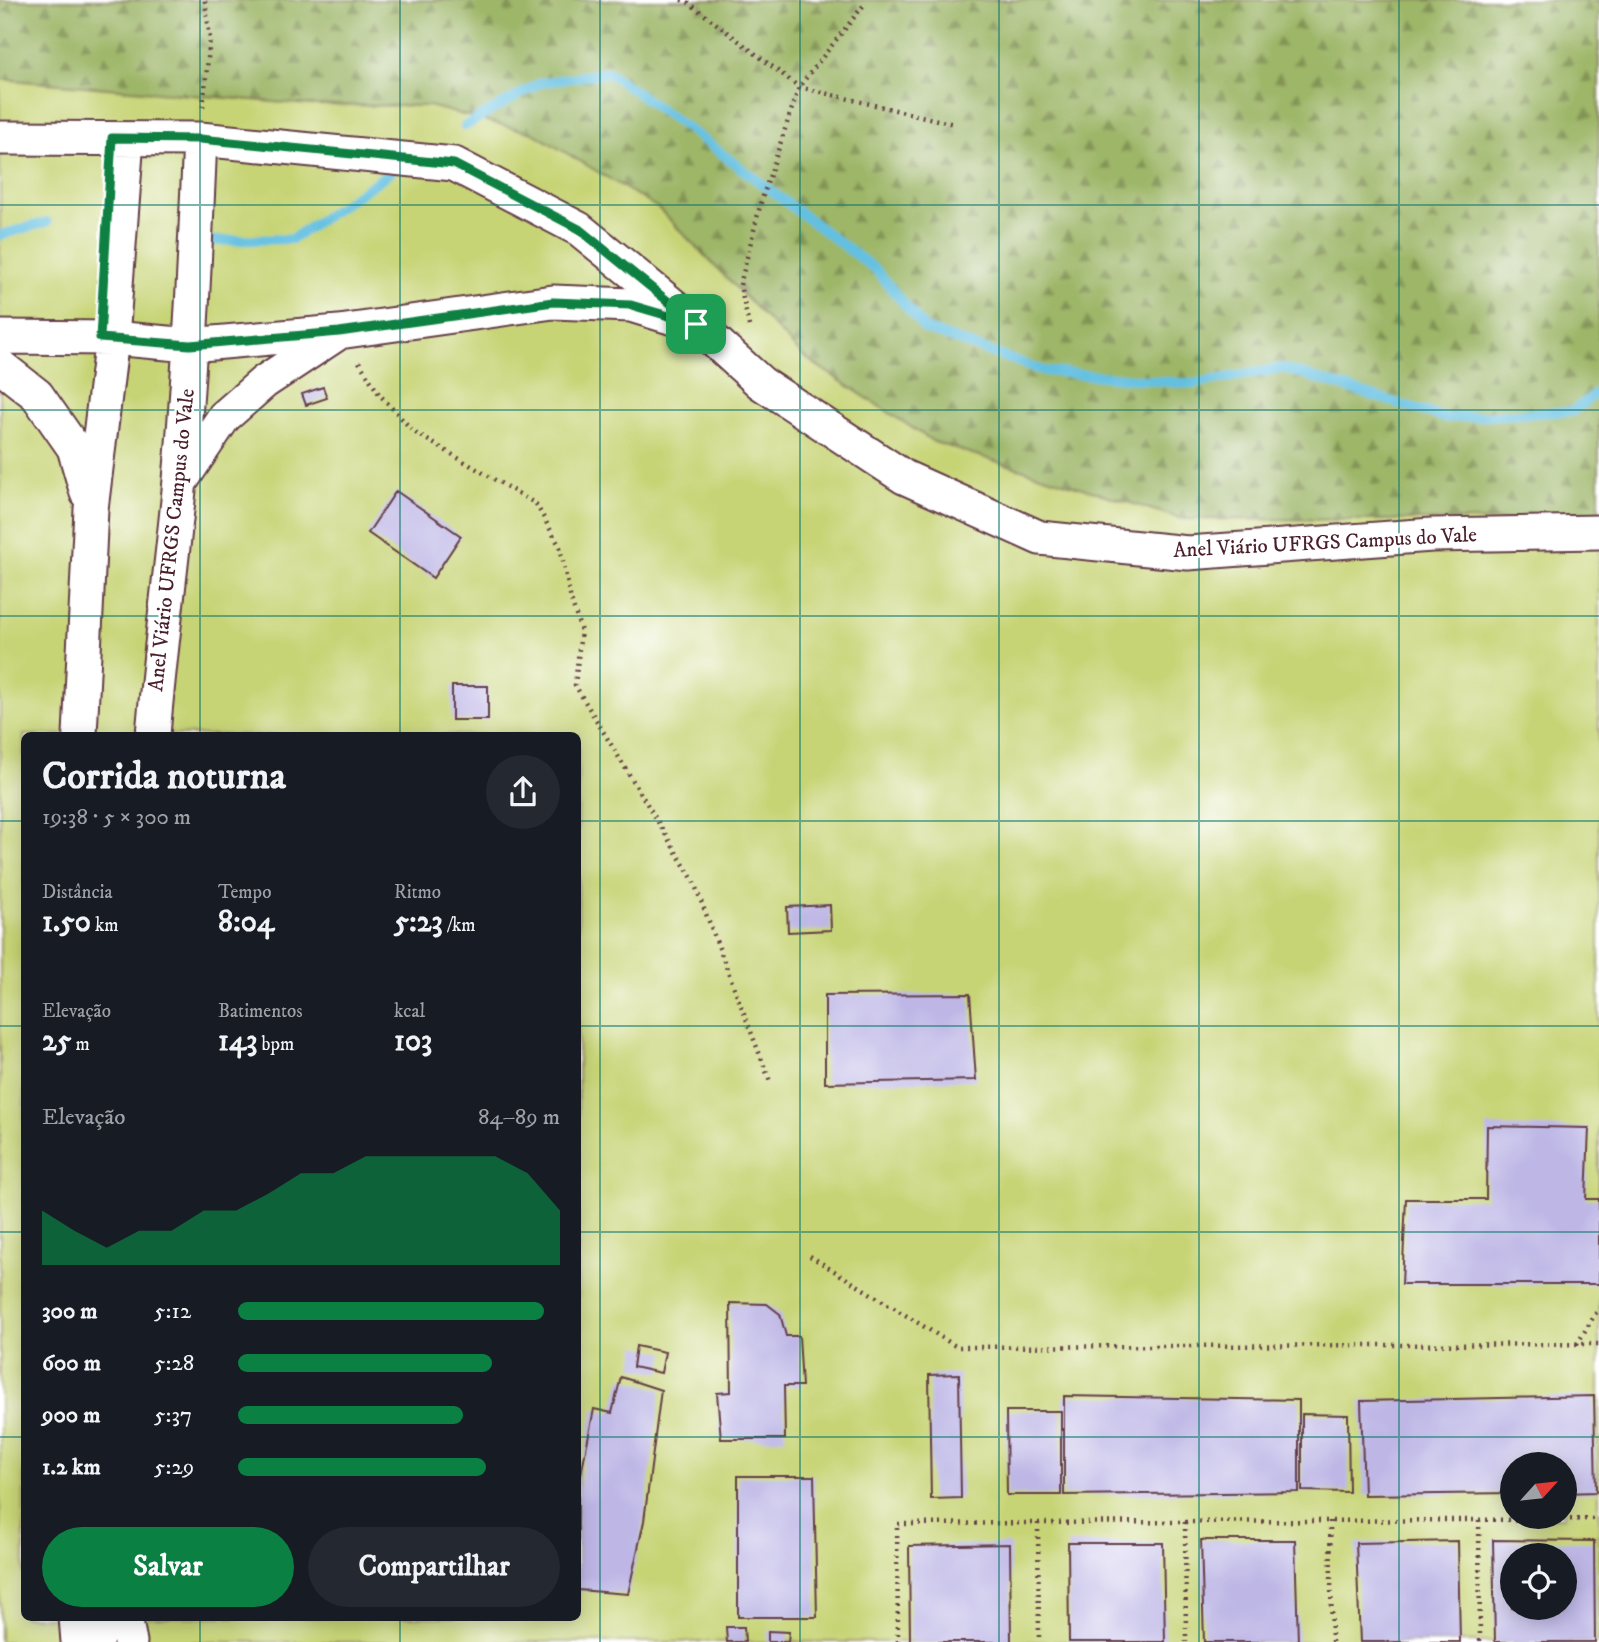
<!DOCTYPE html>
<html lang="pt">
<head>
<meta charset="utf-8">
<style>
	:root { --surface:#171b24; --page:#242831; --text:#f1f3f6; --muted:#9ea1a6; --accent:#0b8043 }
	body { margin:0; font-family:"IM FELL DW Pica",serif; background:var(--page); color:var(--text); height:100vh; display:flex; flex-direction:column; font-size:26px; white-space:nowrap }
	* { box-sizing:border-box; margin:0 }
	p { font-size:23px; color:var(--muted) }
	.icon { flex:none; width:38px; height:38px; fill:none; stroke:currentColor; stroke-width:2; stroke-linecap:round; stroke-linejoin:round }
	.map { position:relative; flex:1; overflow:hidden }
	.details { position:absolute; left:21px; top:732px; width:560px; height:889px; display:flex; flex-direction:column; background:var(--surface); border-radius:10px; box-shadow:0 4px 18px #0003 }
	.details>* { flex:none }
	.needle { width:46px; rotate:63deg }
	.tools { position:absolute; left:1500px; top:1452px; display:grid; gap:14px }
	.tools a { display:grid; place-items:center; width:77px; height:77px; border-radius:50%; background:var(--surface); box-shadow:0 4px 18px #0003; font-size:35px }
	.pin { position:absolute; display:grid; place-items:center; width:60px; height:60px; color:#fff; margin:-30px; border-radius:14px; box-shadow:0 4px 10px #0006 }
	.round { display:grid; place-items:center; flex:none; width:74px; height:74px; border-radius:37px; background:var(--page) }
	.overview { display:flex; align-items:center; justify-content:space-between; height:119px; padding:0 21px }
	h1 { font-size:38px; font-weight:700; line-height:52px }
	.metrics { display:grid; grid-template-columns:repeat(3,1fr); gap:10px; height:119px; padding:7px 21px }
	.metrics div { display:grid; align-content:center }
	.metrics b { font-size:30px; font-weight:700 }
	.metrics small { font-size:19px; font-weight:400 }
	.metrics p { font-size:19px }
	.chart { height:196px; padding:14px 21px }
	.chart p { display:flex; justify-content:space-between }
	.chart svg { width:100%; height:126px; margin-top:7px; fill:var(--accent); opacity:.7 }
	.cta { display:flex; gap:14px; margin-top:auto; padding:14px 21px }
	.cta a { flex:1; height:80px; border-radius:42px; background:var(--accent); color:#fff; font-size:28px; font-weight:700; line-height:80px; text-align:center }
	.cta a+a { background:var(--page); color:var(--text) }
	ul { padding:0 21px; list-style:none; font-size:23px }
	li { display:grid; grid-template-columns:112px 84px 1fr; align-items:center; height:52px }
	li i { height:18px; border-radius:9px; background:var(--accent) }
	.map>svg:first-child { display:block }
	.grass { fill:#c7d476; stroke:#887a50; stroke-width:2; fill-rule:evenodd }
	.forest { fill:url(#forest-firs); stroke:#746a49; stroke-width:2 }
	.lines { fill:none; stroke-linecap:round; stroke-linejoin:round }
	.stream { stroke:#63c0e1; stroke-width:10 }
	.building { fill:#beb7e6; fill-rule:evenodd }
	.minor-casing { stroke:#643e46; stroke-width:37 }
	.path { stroke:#643e46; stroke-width:4.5; stroke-dasharray:2 5; stroke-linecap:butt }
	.minor { stroke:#fff; stroke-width:33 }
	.route-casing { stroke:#fff; stroke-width:14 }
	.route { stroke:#0b8043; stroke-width:9 }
	.grid { fill:none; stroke:#0f766e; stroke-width:2; stroke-opacity:0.55 }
	.labels { text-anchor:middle; stroke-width:5; stroke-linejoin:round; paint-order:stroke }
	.street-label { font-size:21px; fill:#4a1f2b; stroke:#fff }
</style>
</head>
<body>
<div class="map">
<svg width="1599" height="1642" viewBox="0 0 1599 1642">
	<defs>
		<pattern id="forest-firs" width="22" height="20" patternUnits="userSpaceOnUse" patternTransform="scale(1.75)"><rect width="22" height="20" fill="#9db667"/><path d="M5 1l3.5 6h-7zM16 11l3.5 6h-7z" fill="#829355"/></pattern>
	</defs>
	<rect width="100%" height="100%" fill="#fff"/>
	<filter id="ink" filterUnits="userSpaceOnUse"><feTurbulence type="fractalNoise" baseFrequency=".0143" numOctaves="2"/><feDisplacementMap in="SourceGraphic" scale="14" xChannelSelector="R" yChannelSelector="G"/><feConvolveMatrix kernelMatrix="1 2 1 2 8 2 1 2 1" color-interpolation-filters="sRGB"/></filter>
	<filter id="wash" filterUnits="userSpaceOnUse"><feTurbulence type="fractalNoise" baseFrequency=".00686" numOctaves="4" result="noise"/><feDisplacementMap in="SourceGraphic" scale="28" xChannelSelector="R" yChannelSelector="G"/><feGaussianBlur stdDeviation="1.57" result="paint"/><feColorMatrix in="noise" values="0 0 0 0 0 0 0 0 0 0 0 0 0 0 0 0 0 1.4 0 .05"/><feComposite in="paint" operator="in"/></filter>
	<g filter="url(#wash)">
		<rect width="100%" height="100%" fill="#f9eee0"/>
		<path class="grass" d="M0,0H1599V1642H0ZM24,735H578V1617H24ZM1512,1465H1564V1517H1512ZM1512,1556H1564V1608H1512Z"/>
		<path class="forest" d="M0,0H1599V521L1182,519L934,442L804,357L658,208L533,133L429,106L310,105L0,79Z"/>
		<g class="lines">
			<path class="stream" d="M465,126L540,83L608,72L709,144L876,270L925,329L1044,371L1192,384L1282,368L1445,418L1573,411L1599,391
				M0,235L47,222
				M206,241L292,239L391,172"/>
		</g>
		<g id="blocks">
			<path class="building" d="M323,387L327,398L306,405L302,394Z
				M396,491L461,536L433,578L368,533Z
				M452,686H488V720H452Z
				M830,905L831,930L788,932L787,907Z
				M970,994L976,1080L825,1083V995Z
				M1487,1126L1589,1128L1586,1199H1599V1284H1402L1406,1199H1486Z
				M730,1303L767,1304L780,1314L786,1336H799L802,1386H784L785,1439H721L717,1393L731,1392Z
				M636,1346L665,1352L661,1373L633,1367Z
				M959,1374L961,1498L931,1499L929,1375Z
				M621,1377L661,1390L644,1521L628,1594L578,1590V1489L594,1409L612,1413Z
				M1064,1396L1299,1400V1492L1064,1495Z
				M1594,1396L1596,1492L1564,1493V1465H1512V1493L1364,1495L1361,1401Z
				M1006,1411H1061V1495H1007Z
				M1302,1414L1348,1415L1349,1492L1302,1491Z
				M738,1476H814L817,1617H738Z
				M1201,1540H1295L1298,1642H1204Z
				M1493,1540L1594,1541L1595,1642H1495ZM1512,1556H1564V1608H1512Z
				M1458,1541L1460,1642H1360L1356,1543Z
				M1068,1543H1163L1165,1642H1069Z
				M1010,1544L1011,1642H910L909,1546Z
				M726,1627H744L745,1642H727Z
				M768,1631L789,1632L788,1642H768Z"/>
		</g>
	</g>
	<g filter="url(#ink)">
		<use href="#blocks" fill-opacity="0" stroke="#643e46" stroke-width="2"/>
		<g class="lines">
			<g class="minor-casing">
				<path id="minor" d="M0,138L200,139L454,164L579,229L696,324L761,383L904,477L1040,538L1188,553L1432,535L1599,532
					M0,337L112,338L190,345L339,332L553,302L631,305L680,320
					M0,366L37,395L74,448L87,493
					M181,481L224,417L264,382L335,335
					M80,735L91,509L112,338L127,139
					M153,735C160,650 172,565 180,480C190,366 195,253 200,139
					M76,1617L78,1642
					M125,1617L130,1642
					M96,1642L103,1617"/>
			</g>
			<path class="path" d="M681,0L689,3L799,87L954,124
				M203,107L210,39L205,0
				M749,326L740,285L761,202L799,87L863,6
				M359,362L379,394L414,432L536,504L560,547L571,600L581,631L575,685L693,880L771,1084
				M810,1256L957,1347L1599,1344
				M1577,1344L1599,1308
				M1479,1520L1480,1642
				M1330,1521L1332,1642
				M1185,1522L1186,1642
				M1038,1523L1039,1642
				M898,1642L897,1524L1599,1519"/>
			<use href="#minor" class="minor"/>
		</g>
	</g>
	<g class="lines" filter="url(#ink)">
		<g class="route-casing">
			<path id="route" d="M112,138L200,139L454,164L579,229L696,324L631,305L553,302L339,332L190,345L100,338Z"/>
		</g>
		<use href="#route" class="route"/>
	</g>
	<path class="grid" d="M200,0V735M400,0V735M600,0V1642M800,0V1642M999,0V1642M1199,0V1642M1399,0V1642M0,205H1599M0,410H1599M0,616H1599M0,821H24M578,821H1599M0,1026H24M578,1026H1599M0,1232H24M578,1232H1599M0,1437H24M578,1437H1599M200,1617V1642M400,1617V1642"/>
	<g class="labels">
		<g class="street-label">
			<text transform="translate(171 540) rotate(-84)" y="7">Anel Viário UFRGS Campus do Vale</text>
			<text transform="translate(1325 542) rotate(-3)" y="7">Anel Viário UFRGS Campus do Vale</text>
		</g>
	</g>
</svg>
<div class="tools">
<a><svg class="needle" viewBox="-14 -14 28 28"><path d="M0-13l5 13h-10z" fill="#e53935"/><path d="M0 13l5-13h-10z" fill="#9ea1a6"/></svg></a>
<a><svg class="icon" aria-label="locate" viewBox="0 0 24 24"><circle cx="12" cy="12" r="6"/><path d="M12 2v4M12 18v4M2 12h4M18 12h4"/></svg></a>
</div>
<div class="pin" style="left:696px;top:324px;background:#1e9e55"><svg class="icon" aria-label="arrive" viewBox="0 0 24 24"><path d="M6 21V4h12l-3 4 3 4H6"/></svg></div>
<section class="details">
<div class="overview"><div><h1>Corrida noturna</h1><p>19:38 · 5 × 300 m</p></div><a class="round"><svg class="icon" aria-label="share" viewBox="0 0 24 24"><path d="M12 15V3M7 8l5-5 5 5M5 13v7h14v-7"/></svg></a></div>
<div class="metrics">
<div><p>Distância</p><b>1.50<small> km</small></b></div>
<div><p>Tempo</p><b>8:04</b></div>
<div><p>Ritmo</p><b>5:23<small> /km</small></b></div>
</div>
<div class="metrics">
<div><p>Elevação</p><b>25<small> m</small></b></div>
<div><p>Batimentos</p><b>143<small> bpm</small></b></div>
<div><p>kcal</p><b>103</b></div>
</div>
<div class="chart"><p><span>Elevação</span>84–89 m</p>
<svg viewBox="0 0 160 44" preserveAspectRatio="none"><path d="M0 44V25L10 32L20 38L30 32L40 32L50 25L60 25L70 19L80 12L90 12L100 6L110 6L120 6L130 6L140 6L150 12L160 25V44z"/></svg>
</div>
<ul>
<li><b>300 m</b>5:12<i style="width:95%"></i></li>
<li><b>600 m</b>5:28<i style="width:79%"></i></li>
<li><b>900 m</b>5:37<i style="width:70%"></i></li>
<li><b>1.2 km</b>5:29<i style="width:77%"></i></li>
</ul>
<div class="cta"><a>Salvar</a><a>Compartilhar</a></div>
</section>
</div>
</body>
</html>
